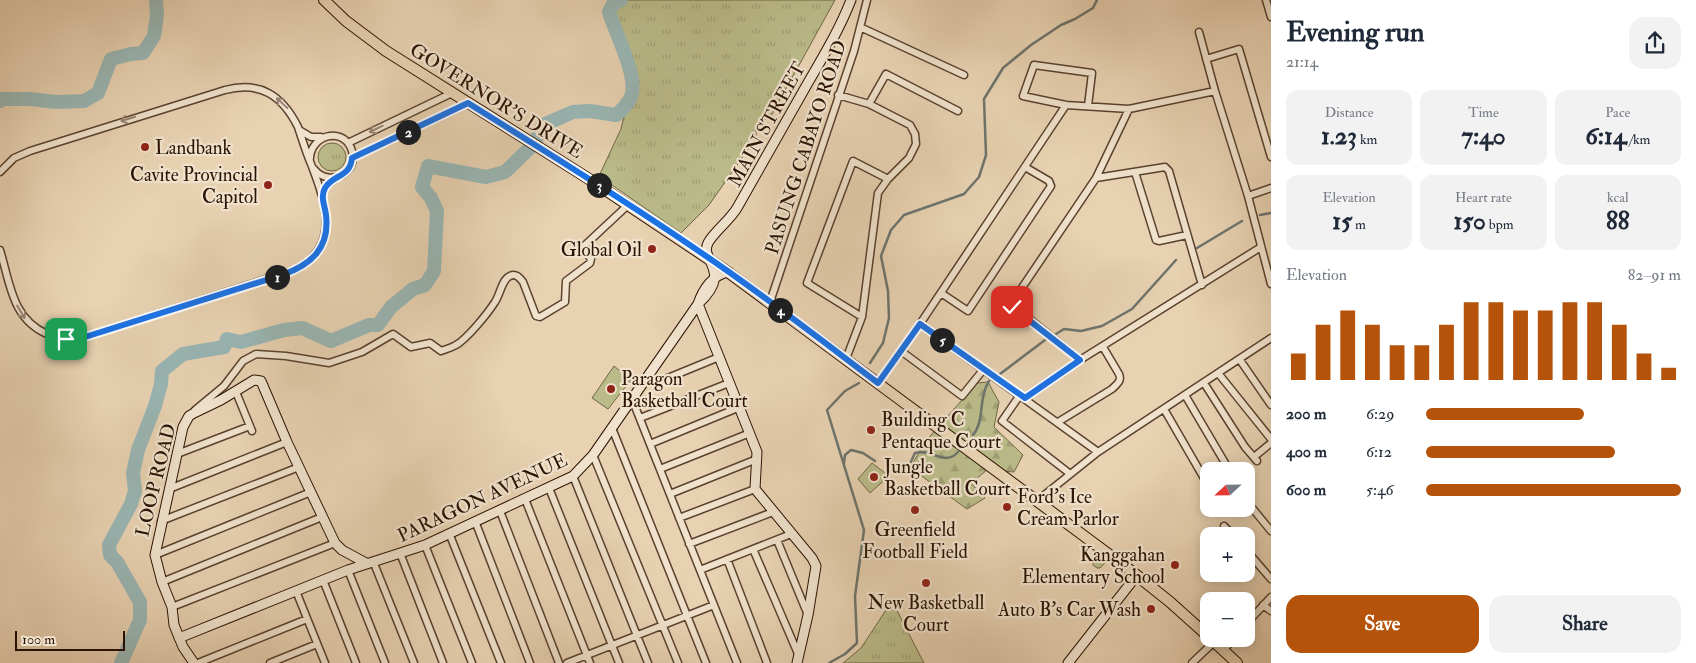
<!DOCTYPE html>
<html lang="en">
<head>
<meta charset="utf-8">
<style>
	:root { --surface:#fff; --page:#f2f2f3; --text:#1f2937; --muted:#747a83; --accent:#b45309 }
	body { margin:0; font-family:"IM FELL Double Pica",serif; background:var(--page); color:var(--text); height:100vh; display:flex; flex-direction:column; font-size:19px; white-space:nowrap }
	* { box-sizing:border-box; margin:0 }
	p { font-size:16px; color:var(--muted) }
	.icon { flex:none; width:28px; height:28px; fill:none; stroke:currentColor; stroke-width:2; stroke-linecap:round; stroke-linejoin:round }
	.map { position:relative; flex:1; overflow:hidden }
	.side { display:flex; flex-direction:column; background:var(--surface); width:425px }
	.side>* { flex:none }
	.needle { width:32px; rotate:248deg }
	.fabs { position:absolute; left:1200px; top:462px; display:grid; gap:10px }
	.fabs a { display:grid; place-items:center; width:55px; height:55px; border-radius:10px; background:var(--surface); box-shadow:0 2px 12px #0003; font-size:25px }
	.scale { position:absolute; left:15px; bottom:12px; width:110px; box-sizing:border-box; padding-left:5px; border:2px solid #2b1203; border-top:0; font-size:14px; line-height:18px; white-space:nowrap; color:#2b1203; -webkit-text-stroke:4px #f0e2cd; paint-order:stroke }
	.pin { position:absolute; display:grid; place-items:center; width:42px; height:42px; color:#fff; margin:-21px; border-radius:10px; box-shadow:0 2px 8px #0006 }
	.km { position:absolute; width:25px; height:25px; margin:-12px; border-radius:50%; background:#222; color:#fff; font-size:14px; line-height:25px; text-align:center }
	.round { display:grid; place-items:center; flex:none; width:52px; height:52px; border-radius:15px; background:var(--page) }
	.headline { display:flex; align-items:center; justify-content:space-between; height:85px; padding:0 15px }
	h1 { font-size:28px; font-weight:700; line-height:38px }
	.figures { display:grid; grid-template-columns:repeat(3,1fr); gap:8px; height:85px; padding:5px 15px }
	.figures div { display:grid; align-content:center; border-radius:12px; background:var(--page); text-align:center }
	.figures b { font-size:25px; font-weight:700 }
	.figures small { font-size:14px; font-weight:400 }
	.figures p { font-size:14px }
	.chart { height:140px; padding:10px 15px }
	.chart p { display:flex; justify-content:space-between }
	.chart svg { width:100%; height:90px; margin-top:5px; stroke:var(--accent); stroke-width:6 }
	.cta { display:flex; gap:10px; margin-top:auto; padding:10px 15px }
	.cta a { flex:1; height:58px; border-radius:15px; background:var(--accent); color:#fff; font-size:20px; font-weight:700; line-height:58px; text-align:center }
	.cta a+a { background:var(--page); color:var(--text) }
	ul { padding:0 15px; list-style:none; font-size:16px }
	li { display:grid; grid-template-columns:80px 60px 1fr; align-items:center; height:38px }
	li i { height:12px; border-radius:6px; background:var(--accent) }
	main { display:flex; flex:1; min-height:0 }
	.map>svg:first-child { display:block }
	.grass { fill:url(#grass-tufts); stroke:#726646 }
	.forest { fill:url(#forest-firs); stroke:#726646 }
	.pitch { fill:#babb89; stroke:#726646 }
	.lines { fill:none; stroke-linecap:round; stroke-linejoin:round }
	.stream { stroke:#6d746d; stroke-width:2.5 }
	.river { stroke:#99b6b4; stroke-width:14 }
	.street-casing { stroke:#5a422f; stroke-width:9 }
	.secondary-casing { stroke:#2b1203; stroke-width:11 }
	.primary-casing { stroke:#2b1203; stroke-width:12 }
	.street { stroke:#f0e2cd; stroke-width:6 }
	.secondary { stroke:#f0e2cd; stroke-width:9 }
	.primary { stroke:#e8d2b2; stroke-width:10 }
	.oneway { stroke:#978472 }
	.route-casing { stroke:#fff; stroke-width:10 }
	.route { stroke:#1a73e8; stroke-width:6 }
	.poi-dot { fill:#8f2418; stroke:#f0e2cd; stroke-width:2 }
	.labels { text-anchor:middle; stroke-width:4.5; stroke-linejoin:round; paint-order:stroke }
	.street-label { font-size:19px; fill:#2b1203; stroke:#f0e2cd }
	.poi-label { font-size:19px; fill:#2b1203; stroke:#f0e2cd; text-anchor:start }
</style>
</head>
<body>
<main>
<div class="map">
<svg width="1271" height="663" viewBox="0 0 1271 663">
	<defs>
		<pattern id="grass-tufts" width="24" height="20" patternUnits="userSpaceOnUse" patternTransform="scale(1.25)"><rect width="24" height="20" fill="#babb89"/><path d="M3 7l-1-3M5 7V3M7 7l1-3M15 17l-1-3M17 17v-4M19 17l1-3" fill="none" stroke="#a0a075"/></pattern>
		<pattern id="forest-firs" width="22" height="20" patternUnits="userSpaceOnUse" patternTransform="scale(1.25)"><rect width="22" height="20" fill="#babb89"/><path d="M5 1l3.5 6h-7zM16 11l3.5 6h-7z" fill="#a0a075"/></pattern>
	</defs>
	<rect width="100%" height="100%" fill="#e8d2b2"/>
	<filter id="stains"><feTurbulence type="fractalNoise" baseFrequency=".004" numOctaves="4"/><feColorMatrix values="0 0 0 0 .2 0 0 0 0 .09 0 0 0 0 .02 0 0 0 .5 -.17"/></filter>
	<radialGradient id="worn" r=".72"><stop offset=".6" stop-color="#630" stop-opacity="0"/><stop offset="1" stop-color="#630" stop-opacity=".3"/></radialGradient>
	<path class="grass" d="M621,0H835L771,116L756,125V138L709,205L681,233L599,176L621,129L626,107L632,95L630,70L609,12L613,4Z
		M318 157a14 14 0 1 1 28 0a14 14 0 1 1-28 0Z
		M1096,555L1106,562L1100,568H1097L1093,565V558Z
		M892,601L924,663H843L861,648Z"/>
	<path class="forest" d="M988,382L999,402L994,427L1023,455L1014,472L987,470L971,483L985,498L967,509L916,472L913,463L925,442L977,383Z"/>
	<path class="pitch" d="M614,366L631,380L608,409L592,398Z
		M872,463L889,476L870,493L858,479Z"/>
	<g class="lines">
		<path class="stream" d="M1260,215L1271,213
			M1197,248L1242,221
			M1056,334L1064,329L1081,331L1102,326L1132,309L1176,260
			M870,363L883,343L889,318L888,291L881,256L891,230L904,215L964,194L979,177L986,155L984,99L1003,68L1031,45L1061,25L1075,19L1093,8L1097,0
			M1000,374L1045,340
			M973,435C985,421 978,398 989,381
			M844,463L845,455L851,450L863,453L875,461
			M891,464L899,463L906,467L909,466L915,453C932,448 945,467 958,452
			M829,663L845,654L857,643L855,596L864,530L827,410L845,391L859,383"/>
		<path class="river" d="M0,101L1,99H30L56,102L84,101L98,93L111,59L131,54L143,53L154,36L157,15L156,0
			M121,663L140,620V602L117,562L110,555L109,545L131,504L135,491L133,473L138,450L155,406L161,384L162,371L183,354L224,347L227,339L241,342L284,330L302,328L331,341L369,325H378L391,307L413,289L425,285L434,271L437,211L431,198L422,187L428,166L486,177L505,172L534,144L543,125L573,112L590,111L616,115C622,110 627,105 631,97C639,77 615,33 609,12L613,4L621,0"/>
		<g class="street-casing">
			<path id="street" d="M1266,0L1271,17
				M860,27L964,75
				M1199,32L1215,91L1248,196L1271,284
				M1206,59L1239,49L1271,157
				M838,95L869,104L910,125L915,134L916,144L909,158L888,179L878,193L862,317L807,283L853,161L888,179
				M869,104L886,74L958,111
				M1088,106L1092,73L1034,65L1023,96L1066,105L1129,109L1215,91
				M301,131L311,137H321
				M348,143L452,93
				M310,158C311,136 341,126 351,148C361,172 330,189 314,169
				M352,158L469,103
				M0,172L14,158L30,151L225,90C260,81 282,95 298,127C302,139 306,152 311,164C326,203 341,246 295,270L85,337C72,340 60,340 47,334C12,319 10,283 0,250
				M1135,172L1156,240L1159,241L1187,235
				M1096,178L1165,167L1169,171L1202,285
				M322,196L326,186L336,178
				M1248,196L1271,188
				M941,293L968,311L1051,186L1049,181L1025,167
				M770,302L854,51L867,0
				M920,324L1098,452
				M901,351L962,396L983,370
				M846,359L862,317
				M1080,360L1011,304L1096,178L1129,109
				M1240,360L1271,405
				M1218,373L1271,439
				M646,379L655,381L663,380L719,357
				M878,383L920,324L1066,105
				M1204,383L1245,447L1257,461
				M236,392L252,431
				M1020,395L1002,421L1069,473
				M1185,395L1228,468
				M1025,398L1080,360L1261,247
				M632,399L737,663
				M1164,409L1205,480
				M195,410L224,386L243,361L256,354L286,356L329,363L362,352L393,334L411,347L430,343L441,351C446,349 451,348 456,345C467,339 488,313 495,302C500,295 502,279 510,276C516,273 520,278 523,282L536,316L540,317L565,302L566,281L590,263L591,259L584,250L583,247L628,205
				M640,418L729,383
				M1058,422L1112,389C1117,384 1122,381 1119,374L1103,347
				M612,428L706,663
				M650,444L740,407
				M177,454L250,426
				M593,455L678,663
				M1254,457L1271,443
				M660,469L750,433
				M573,476L648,663
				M549,488L619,663
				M169,489L287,442
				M670,494L757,459
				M525,499L590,663
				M1038,500L1098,452L1271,338
				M1253,509L1271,531
				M500,511L559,663
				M679,518L755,489
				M161,521L299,467
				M475,521L530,663
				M1224,526L1234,536
				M449,533L501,663
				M777,540L808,615
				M689,544L773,512
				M425,545L472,663
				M753,549L799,656
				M1246,550L1271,579
				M400,553L443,663
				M155,555L311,492
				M727,559L767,663
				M373,561L414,663
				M348,570L385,663
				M700,570L791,534
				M323,580L356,663
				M162,582L322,517
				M296,591L325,663
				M1263,605L1271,611
				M172,607L335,543
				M1246,624L1271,597
				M1224,650L1233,639
				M198,663L307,619
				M270,663L317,644
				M567,663L714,605
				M1192,663L1214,642"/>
		</g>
		<g class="secondary-casing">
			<path id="secondary" d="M698,304L757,452L755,489L812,558L816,566L808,615L797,663
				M698,304C703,289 713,274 729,272
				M179,638L348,570L425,545L573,476L593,455L698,304C734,271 699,261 708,243C713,233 730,220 737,208C760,168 782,128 805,88C821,60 839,31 851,0
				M194,663L183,647L174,625L172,607L162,582L155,555L183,427L189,416L194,413L221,400L254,380L261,381L287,442L335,543L342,550L366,563
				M1068,663L1137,575"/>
		</g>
		<g class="primary-casing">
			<path id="primary" d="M324,0L346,21L386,51L589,179L725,270L1130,570L1170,602L1209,637
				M1211,639L1237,663"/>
		</g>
		<use href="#street" class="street"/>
		<use href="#secondary" class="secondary"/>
		<use href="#primary" class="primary"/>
	</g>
	<defs><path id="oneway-shaft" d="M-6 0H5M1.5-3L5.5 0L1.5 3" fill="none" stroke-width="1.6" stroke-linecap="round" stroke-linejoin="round" transform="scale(1.25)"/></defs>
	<g class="oneway">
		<use href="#oneway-shaft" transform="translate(282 103) rotate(-137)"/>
		<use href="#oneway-shaft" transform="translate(128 119) rotate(163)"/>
		<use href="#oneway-shaft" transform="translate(376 129) rotate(154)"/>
		<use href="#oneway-shaft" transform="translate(21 312) rotate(59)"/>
	</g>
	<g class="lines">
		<g class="route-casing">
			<path id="route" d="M66,339L85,337L282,275C311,265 330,248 326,215C325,206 320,197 325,188C333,174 350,178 352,158L468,103C556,158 645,213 729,272C780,308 829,346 878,383L920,324L1025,398L1080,360L1012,307"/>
		</g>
		<use href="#route" class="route"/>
	</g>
	<g class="poi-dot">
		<circle cx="145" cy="147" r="5"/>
		<circle cx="268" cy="185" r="5"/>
		<circle cx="652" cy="249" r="5"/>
		<circle cx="611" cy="389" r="5"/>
		<circle cx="871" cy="430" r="5"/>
		<circle cx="874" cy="477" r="5"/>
		<circle cx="1007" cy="507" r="5"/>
		<circle cx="915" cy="510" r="5"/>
		<circle cx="1175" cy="565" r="5"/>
		<circle cx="926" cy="583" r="5"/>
		<circle cx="1151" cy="609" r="5"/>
	</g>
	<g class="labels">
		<g class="street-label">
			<text transform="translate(497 100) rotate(32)" y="7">GOVERNOR'S DRIVE</text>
			<text transform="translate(766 124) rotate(-61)" y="7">MAIN STREET</text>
			<text transform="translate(805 147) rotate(-72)" y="7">PASUNG CABAYO ROAD</text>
			<text transform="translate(155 480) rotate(-76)" y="7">LOOP ROAD</text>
			<text transform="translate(482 497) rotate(-25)" y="7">PARAGON AVENUE</text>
		</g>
		<g class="poi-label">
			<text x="155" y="154">Landbank</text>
			<text x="258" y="181" text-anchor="end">Cavite Provincial<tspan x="258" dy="22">Capitol</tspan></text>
			<text x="642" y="256" text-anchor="end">Global Oil</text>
			<text x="621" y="385">Paragon<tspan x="621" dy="22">Basketball Court</tspan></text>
			<text x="881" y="426">Building C<tspan x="881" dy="22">Pentaque Court</tspan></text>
			<text x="884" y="473">Jungle<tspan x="884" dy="22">Basketball Court</tspan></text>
			<text x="1017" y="503">Ford's Ice<tspan x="1017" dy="22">Cream Parlor</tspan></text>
			<text x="915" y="536" text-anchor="middle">Greenfield<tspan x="915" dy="22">Football Field</tspan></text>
			<text x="1165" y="561" text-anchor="end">Kanggahan<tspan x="1165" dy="22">Elementary School</tspan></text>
			<text x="926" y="609" text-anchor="middle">New Basketball<tspan x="926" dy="22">Court</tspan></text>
			<text x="1141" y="616" text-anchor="end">Auto B's Car Wash</text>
		</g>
	</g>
	<rect width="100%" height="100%" filter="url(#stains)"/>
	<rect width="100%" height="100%" fill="url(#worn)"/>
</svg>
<div class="fabs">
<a><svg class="needle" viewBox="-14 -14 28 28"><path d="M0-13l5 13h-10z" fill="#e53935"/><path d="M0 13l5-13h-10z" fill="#747a83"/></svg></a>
<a>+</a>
<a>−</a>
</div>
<div class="scale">100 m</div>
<div class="pin" style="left:66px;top:339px;background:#1e9e55"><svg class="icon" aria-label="arrive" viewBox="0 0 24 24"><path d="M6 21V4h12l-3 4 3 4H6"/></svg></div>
<div class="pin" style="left:1012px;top:307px;background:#d93025"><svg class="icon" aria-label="check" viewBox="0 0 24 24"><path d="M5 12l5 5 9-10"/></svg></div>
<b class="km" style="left:277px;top:277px">1</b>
<b class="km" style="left:408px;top:132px">2</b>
<b class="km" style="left:599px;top:185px">3</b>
<b class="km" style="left:780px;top:310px">4</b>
<b class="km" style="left:942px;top:340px">5</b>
</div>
<section class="side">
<div class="headline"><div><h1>Evening run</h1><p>21:14</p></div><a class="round"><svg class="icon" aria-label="share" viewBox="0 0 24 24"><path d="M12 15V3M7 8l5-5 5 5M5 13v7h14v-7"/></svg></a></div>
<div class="figures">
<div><p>Distance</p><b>1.23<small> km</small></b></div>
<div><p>Time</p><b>7:40</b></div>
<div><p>Pace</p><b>6:14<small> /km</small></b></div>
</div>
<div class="figures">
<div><p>Elevation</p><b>15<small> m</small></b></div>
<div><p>Heart rate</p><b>150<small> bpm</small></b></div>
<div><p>kcal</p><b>88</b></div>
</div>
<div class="chart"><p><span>Elevation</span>82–91 m</p>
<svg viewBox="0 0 160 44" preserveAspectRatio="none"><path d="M5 44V31M15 44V17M25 44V10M35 44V17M45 44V27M55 44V27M65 44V17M75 44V6M85 44V6M95 44V10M105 44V10M115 44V6M125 44V6M135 44V17M145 44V31M155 44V38"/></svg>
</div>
<ul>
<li><b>200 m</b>6:29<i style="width:62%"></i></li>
<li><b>400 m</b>6:12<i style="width:74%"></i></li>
<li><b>600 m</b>5:46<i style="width:100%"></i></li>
</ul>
<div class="cta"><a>Save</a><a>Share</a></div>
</section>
</main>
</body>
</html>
